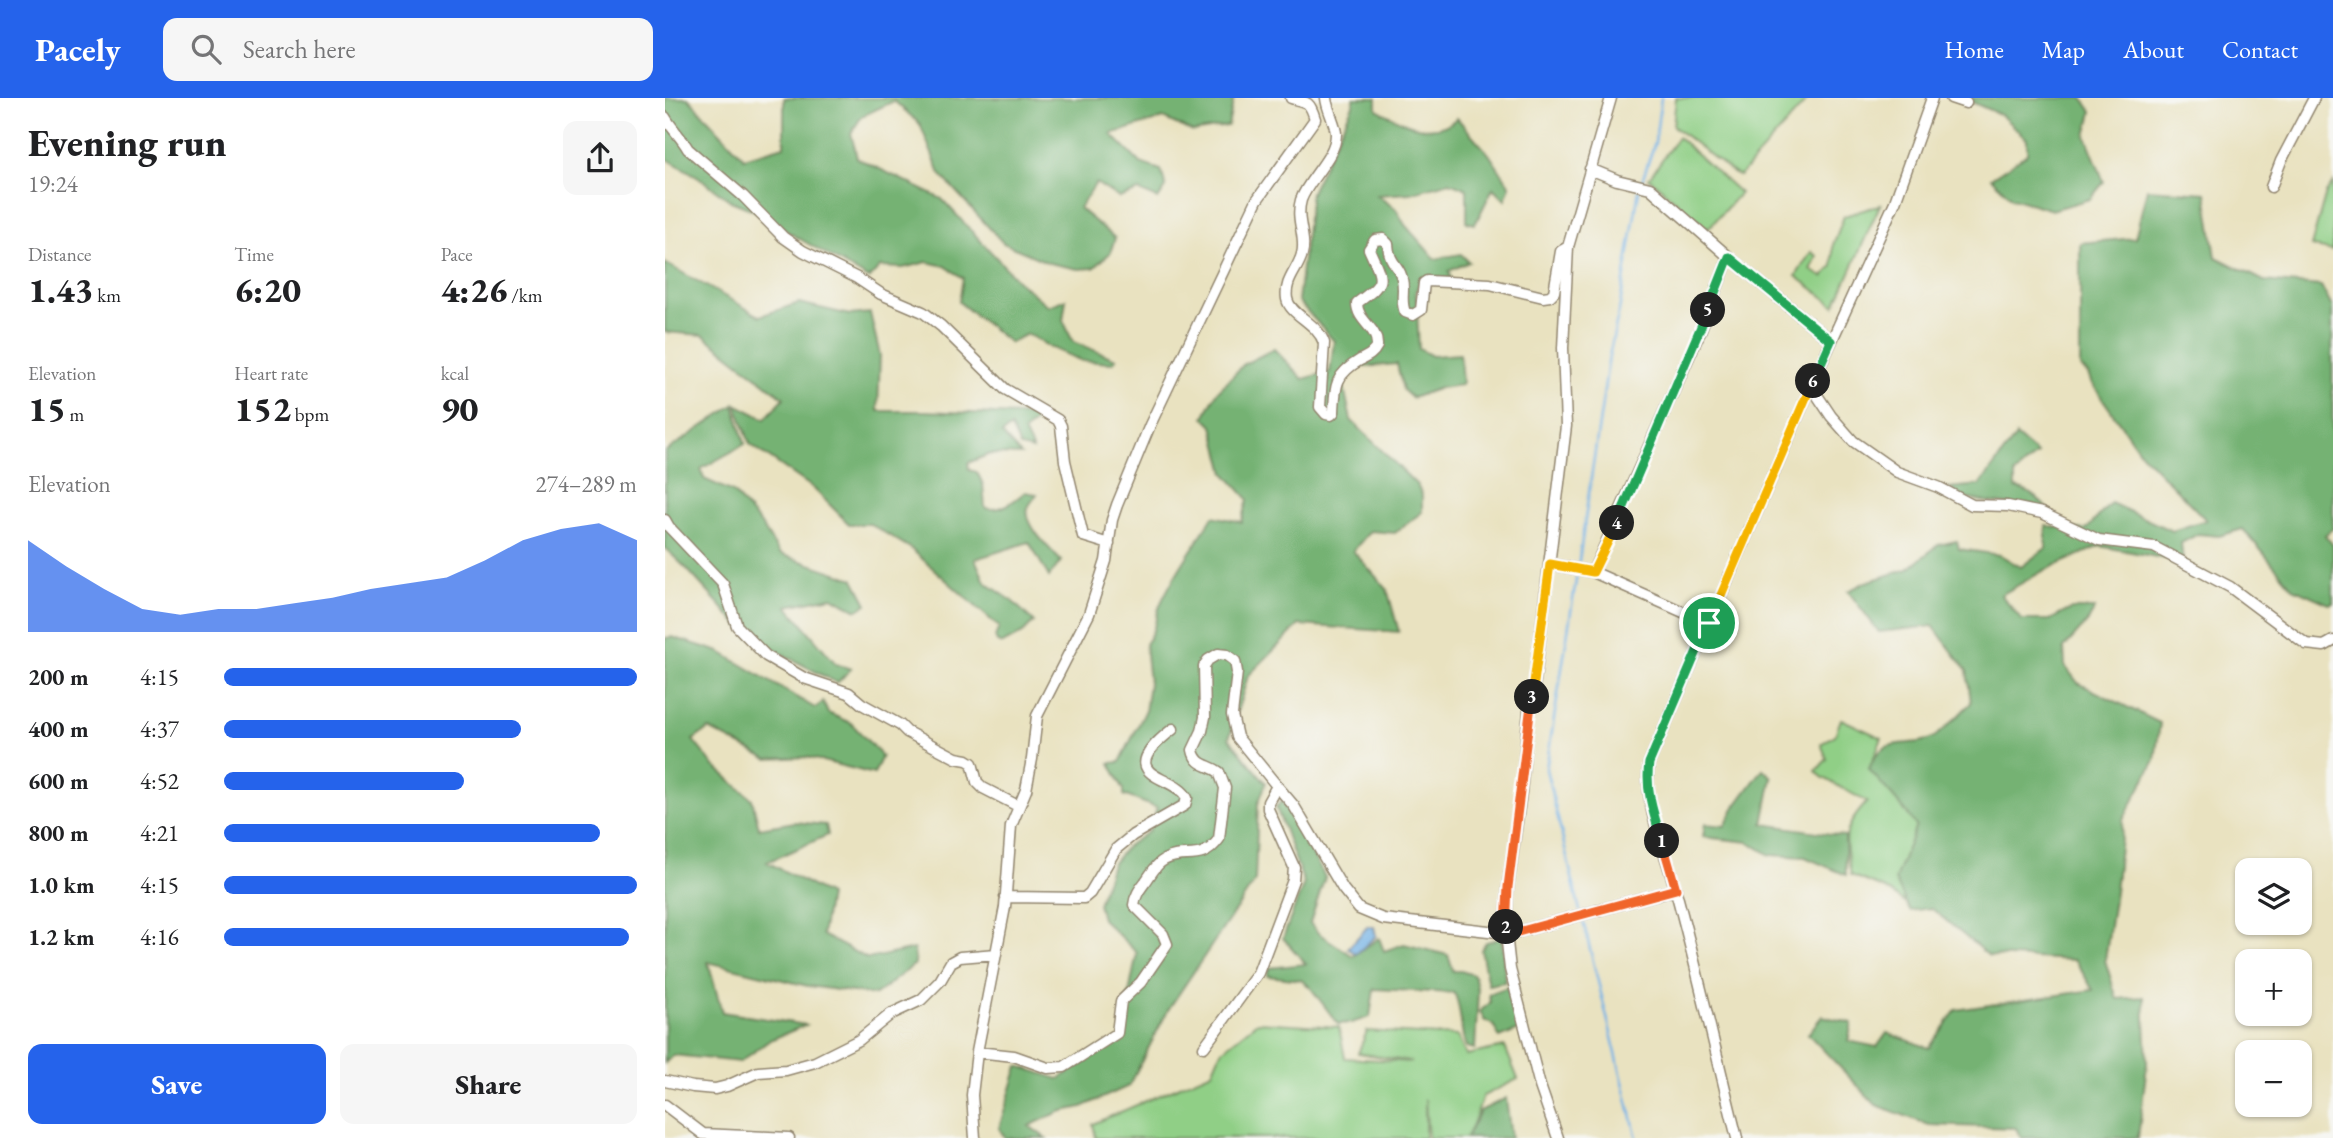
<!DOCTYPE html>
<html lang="en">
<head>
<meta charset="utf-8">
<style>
	:root { --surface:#fff; --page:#f6f6f6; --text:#202124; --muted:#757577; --accent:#2563eb }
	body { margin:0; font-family:"EB Garamond",serif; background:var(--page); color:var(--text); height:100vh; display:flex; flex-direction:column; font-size:26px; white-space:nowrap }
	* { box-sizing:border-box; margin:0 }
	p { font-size:23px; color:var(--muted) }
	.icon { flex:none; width:38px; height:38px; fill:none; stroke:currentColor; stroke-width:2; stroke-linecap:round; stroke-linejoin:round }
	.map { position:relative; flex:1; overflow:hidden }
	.details { display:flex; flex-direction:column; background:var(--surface); width:665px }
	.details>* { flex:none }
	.buttons { position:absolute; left:1570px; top:760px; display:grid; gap:14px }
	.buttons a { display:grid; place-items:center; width:77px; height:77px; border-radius:14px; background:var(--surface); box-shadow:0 2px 5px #0004; font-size:35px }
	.pin { position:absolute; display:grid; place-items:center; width:60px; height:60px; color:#fff; margin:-30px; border:4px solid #fff; border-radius:50%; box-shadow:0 2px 7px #0007 }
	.km { position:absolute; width:35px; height:35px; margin:-18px; border-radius:50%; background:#222; color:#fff; font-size:19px; line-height:35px; text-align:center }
	.round { display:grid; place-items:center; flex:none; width:74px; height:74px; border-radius:14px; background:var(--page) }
	.head { display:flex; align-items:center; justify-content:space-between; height:119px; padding:0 28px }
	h1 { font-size:38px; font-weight:800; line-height:52px }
	.metrics { display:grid; grid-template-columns:repeat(3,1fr); gap:10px; height:119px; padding:7px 28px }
	.metrics div { display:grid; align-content:center }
	.metrics b { font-size:35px; font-weight:800 }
	.metrics small { font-size:19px; font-weight:400 }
	.metrics p { font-size:19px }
	.chart { height:196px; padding:14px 28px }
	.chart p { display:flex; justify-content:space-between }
	.chart svg { width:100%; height:126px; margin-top:7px; fill:var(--accent); opacity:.7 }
	.button { display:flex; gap:14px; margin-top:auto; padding:14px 28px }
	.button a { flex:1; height:80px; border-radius:14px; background:var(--accent); color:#fff; font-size:28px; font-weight:800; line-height:80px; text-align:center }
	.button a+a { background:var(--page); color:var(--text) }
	ul { padding:0 28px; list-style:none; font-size:23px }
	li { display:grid; grid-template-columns:112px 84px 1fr; align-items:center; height:52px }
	li i { height:18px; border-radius:9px; background:var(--accent) }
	header { display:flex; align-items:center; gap:42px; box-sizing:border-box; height:98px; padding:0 35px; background:var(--accent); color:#fff }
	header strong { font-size:33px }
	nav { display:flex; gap:38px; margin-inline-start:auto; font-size:24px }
	.search { width:490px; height:63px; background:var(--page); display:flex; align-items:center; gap:18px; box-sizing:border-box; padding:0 24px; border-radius:14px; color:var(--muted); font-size:26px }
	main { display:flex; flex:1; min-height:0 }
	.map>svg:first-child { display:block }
	.green { fill:#90cf86; stroke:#667c52; stroke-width:2 }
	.forest { fill:#74b273; stroke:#586e48; stroke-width:2 }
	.water { fill:#73b2e6; stroke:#576e82; stroke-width:2 }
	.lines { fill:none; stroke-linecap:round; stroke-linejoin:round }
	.stream { stroke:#73b2e6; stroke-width:2.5 }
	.minor-casing { stroke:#92866f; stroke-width:13 }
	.minor { stroke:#fff; stroke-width:10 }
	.split-1-casing { stroke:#fff; stroke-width:14 }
	.split-2-casing { stroke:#fff; stroke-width:14 }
	.split-3-casing { stroke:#fff; stroke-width:14 }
	.split-4-casing { stroke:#fff; stroke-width:14 }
	.split-5-casing { stroke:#fff; stroke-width:14 }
	.split-6-casing { stroke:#fff; stroke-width:14 }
	.split-7-casing { stroke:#fff; stroke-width:14 }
	.split-1 { stroke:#22a559; stroke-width:9 }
	.split-2 { stroke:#f0652b; stroke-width:9 }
	.split-3 { stroke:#f0652b; stroke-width:9 }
	.split-4 { stroke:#f5b400; stroke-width:9 }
	.split-5 { stroke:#22a559; stroke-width:9 }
	.split-6 { stroke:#22a559; stroke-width:9 }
	.split-7 { stroke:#f5b400; stroke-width:9 }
</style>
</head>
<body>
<header>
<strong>Pacely</strong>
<div class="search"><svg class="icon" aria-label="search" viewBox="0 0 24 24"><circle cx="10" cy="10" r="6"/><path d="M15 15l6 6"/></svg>Search here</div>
<nav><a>Home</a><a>Map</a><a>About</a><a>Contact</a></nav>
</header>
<main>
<section class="details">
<div class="head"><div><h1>Evening run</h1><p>19:24</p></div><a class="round"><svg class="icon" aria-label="share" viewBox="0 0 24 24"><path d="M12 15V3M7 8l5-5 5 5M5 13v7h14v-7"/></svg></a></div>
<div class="metrics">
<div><p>Distance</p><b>1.43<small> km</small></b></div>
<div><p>Time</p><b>6:20</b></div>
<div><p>Pace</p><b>4:26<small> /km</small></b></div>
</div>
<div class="metrics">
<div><p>Elevation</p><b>15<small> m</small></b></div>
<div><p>Heart rate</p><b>152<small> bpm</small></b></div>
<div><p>kcal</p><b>90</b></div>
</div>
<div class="chart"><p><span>Elevation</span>274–289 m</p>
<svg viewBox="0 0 160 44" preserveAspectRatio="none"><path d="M0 44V12L10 21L20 29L30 36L40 38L50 36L60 36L70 34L80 32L90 29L100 27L110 25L120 19L130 12L140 8L150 6L160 12V44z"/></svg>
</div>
<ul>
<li><b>200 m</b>4:15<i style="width:100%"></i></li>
<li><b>400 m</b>4:37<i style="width:72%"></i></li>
<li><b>600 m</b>4:52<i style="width:58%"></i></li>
<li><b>800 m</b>4:21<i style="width:91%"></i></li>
<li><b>1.0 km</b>4:15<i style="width:100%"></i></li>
<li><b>1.2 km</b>4:16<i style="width:98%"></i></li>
</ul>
<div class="button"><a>Save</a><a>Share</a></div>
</section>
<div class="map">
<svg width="1668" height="1040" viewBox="0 0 1668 1040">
	<rect width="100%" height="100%" fill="#f6f6f2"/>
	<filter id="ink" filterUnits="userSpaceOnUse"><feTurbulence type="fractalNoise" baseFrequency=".0143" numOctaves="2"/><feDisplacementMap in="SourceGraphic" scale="14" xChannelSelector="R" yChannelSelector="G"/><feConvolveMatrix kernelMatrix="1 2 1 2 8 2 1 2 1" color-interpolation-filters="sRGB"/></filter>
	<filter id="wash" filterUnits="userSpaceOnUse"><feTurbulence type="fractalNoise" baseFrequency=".00686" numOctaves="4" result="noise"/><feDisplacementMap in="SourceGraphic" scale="28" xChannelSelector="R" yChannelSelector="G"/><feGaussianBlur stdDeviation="1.57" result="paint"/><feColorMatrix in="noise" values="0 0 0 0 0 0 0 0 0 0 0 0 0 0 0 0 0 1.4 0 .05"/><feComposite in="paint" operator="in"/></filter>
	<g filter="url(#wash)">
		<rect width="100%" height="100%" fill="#e9e2c0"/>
		<path class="green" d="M1011,0H1144L1075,78L1071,77L1008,28Z
			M1013,39L1075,95L1043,131L984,80Z
			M1668,85V153L1646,148L1661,95Z
			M1215,107L1214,109L1170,208L1131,178L1146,154L1152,158L1146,172L1158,179L1168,168V147L1179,118Z
			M1176,621L1217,640L1204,671C1220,691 1238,707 1251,728L1230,782L1243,807L1220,791L1186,777C1180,739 1175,734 1202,704L1157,679L1151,673L1162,661L1156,646L1170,637Z
			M592,924L674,929L680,960L747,964L693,955L702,933L792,938L801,957L840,949L853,981L818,998L803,1040H763L760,1001V1040H431L428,1026L547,974L556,953Z"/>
		<path class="forest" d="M0,0H23L79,60L119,48V0H569L563,28L528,34L498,20L446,36L475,65L496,72L501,89L493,101L474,93L454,100L431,85L414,110L450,140L445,155L429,170L413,171L384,165L338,145L275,76L255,26L229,3L197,18L186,35L192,60L277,101L352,182L383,208L401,201L398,222L408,244L451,261L448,265L417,263L385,249L362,236L345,245L294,204L298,180L280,168L262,164L238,170L215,169L204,181L123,134L103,118L66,103L32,78L0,60Z
			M688,0H712V11C738,25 767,42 792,20L824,56L845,88L840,102L828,90L810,126L802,124V91L785,84L745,95L712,97L731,111L740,127L770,161L796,156L804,164L784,173L786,181L756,179L751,194L754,251L767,258L795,256L797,287L775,290L747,300L738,292L732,266L686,270L678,285L686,322L752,387L757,397V414L730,435L705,433L688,453L722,491L734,534L634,527L583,578L564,640L601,685L593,706L590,783L503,912L464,988L417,1009L394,1014L364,1028L381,1040H340L334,1030L353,968L394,981L455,941L472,855L437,821L433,806L447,766L461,749L484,733L492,710L459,697V692L445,665L455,664L480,614L484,585L480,546C492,531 489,521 496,505C511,472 530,448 548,418L577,424L583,401L560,375L548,328L539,319L552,294L579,266L609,251L638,281L665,274L669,243L633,203L646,94L688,7Z
			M1307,0H1418L1427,14L1421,38L1439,84L1425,101L1387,112L1347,100L1326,80L1362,56V41L1336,17L1307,4Z
			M1482,91L1541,95L1551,159L1599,183L1656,188L1667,209L1668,430L1660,437L1668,447V505L1664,506L1628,490L1578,431L1554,438L1533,436L1516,445L1518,464L1435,448L1380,472L1336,497L1357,522H1385L1406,511H1430L1423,523L1399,550L1400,568L1413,585L1495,625L1490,662L1458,722L1450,794L1440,862L1452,901L1479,899L1482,966L1473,1040H1356L1351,1030L1264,1027L1211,1007L1143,936L1157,918L1187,925L1183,943L1212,949L1222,935L1264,950L1291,912L1428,892L1410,862L1324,858L1266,810L1245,813L1230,782L1251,728C1238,707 1220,691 1204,671C1218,633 1244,653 1269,639C1282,631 1294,616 1306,605L1302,573L1268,528L1214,534L1183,493L1201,484L1243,471L1273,447L1292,443L1294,451L1335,457L1356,469L1381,450V428L1421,432L1446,405L1507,433L1541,422L1474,353L1426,284L1423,276L1415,269V145L1470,140Z
			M0,165L95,218L134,205L185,217L205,215L215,257L213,313H259L376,318L359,334L368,352L355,349L346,329L337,336L356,357L325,356L303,365L304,372L312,374L318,386L320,410C336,414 348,404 360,394L372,396C370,400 364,406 363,410C358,426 386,452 396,463L384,479L364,444L310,461L320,484L346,502L369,524L358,535L338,546L332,544L330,539L334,529L245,450L205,426H184L148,390L85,346L71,306L100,321L119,300L38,237L0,234Z
			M69,307L80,346L36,371L39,381L68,394L95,425L115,456L189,481L202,506L192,512L167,499L122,508L171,566L186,571L172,585L83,538L22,471L0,450V354Z
			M1351,338L1372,356L1350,376V390C1363,392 1375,402 1383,412L1302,401L1284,390L1315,387Z
			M7,539L55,554L150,610L158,604L163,615L186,625L217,658L209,676L142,659L102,661L44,631L28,642L48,667L87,701L94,730L130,724L161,727L163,737L102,764L164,797L157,837L203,861L249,851L250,866L210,897L143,888L43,864L57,914L141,927L105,942L75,964L8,957L0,965V540Z
			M1098,671L1107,679L1098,726L1180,738L1181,777L1140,759L1105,757L1084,744L1038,739L1040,726L1060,728L1069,710Z
			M617,703L660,779L645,825L653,835L688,858L714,840L719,853L739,846L783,857L788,873H796L809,877L813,893L810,951L801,949C794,932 797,907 789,895L709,891L705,919L686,925L673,926L645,889L636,882L602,878L604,870L641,866L618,840L639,785L611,709Z
			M837,840L840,884L823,887L816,852L821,844Z
			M842,889L854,932L835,940L828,927L819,922L815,913L825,905L824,896Z
			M841,1000L846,1040H801L815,1013Z"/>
		<path class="water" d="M703,828L709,829L711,838L691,856L683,850Z"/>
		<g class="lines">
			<path class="stream" d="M977,83L990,44L996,0
				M913,469L944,258L954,213L974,92
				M912,476L881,671L915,813
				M917,819L972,1040"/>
		</g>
	</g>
	<g filter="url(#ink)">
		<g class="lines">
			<g class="minor-casing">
				<path id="minor" d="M661,0C662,12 671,26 671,36C671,59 643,81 636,102C630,122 642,140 637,156C633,172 619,182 622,201C625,217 653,225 659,245L655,309L661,316L666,317L669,314C670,286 671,276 695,262C703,258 708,256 712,248C713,229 692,224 692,205C721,183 719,185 704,151L710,142L718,141L723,146C724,167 735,167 737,181C740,193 735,203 740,214L748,217L756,212L759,185L762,183L825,186L878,199L885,198L889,194L896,153L903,149
					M1286,0L1301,5
					M0,19C7,31 16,39 23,51L78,98L118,139L138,153L192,180L216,196L258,214L276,228L340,291L393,322L396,328L400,363L418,438L444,446
					M925,71L952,82L985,90L1064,159L1166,243
					M1606,89L1616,63L1649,0
					M1146,288L1166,318L1188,343L1232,374L1273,389L1307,407L1343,408L1377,415L1434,442L1489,449L1565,489L1641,546L1659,548L1668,543
					M0,422L4,429L58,486L72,528L101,558L139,580L184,595L197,606L235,627L242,634L291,660L302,662L307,665L312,684L318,690L353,708
					M885,466L928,474L1043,525
					M928,474L1034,236L1064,159
					M340,799L419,800L425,795L451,751L468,737L520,707L522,700C511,676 443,681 508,631
					M539,949L593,875L628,782L629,769L603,711V704L612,688L629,708L678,791L694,811L718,821L841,835L853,834L1011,791
					M312,954L349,958L383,970L399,969L452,935L456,903L476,884L502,846L498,836L469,807C470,797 475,791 481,783C486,776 491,766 499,762C520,750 535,767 554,741L560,690L554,674C543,666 531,668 528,652L537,633L540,619L539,568L543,562L553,556L562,557L570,563L572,574L567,617L572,639L612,688
					M0,983L28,989L50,991L62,988L93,974L121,972L150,964L194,942L226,916L256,902L275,883L286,864L295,859L331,856
					M0,1007L38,1036L124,1040
					M310,1040L307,997L312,954L340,809L346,728L361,692L367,661L372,618L424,516L441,463L447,422L452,407L485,327L592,102L650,21C645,4 643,4 626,0
					M893,1040L875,988L845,871L841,835L843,789L856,694L864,613L870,582L901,328L898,250L903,149L946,0
					M1072,1040C1051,957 1033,873 1010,790C1000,752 978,704 984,665L1146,288L1230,104L1267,0"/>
			</g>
			<use href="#minor" class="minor"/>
		</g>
	</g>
	<g class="lines" filter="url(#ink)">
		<g class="split-1-casing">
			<path id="split-1" d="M997,743C989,717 980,692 984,665L1044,525"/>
		</g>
		<g class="split-2-casing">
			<path id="split-2" d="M841,829V835L853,834L1011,791L997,743"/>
		</g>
		<g class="split-3-casing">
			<path id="split-3" d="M841,829L843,789L867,599"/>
		</g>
		<g class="split-4-casing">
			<path id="split-4" d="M867,599L885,466L928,474L952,425"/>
		</g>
		<g class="split-5-casing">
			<path id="split-5" d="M952,425L1043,212"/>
		</g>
		<g class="split-6-casing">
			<path id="split-6" d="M1043,212L1064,159L1166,243L1148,283"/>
		</g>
		<g class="split-7-casing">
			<path id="split-7" d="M1044,525L1148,283"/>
		</g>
		<use href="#split-1" class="split-1"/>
		<use href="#split-2" class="split-2"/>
		<use href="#split-3" class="split-3"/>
		<use href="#split-4" class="split-4"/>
		<use href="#split-5" class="split-5"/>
		<use href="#split-6" class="split-6"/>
		<use href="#split-7" class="split-7"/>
	</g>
</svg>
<div class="buttons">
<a><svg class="icon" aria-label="layers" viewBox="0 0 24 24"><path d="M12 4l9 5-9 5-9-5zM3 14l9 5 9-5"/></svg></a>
<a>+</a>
<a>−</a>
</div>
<div class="pin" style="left:1044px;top:525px;background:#1e9e55"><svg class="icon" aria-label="arrive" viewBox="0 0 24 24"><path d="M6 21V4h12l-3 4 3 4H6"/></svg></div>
<b class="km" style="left:997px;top:743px">1</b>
<b class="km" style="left:841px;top:829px">2</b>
<b class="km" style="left:867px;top:599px">3</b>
<b class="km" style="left:952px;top:425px">4</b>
<b class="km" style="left:1043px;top:212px">5</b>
<b class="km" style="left:1148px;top:283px">6</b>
</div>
</main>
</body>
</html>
